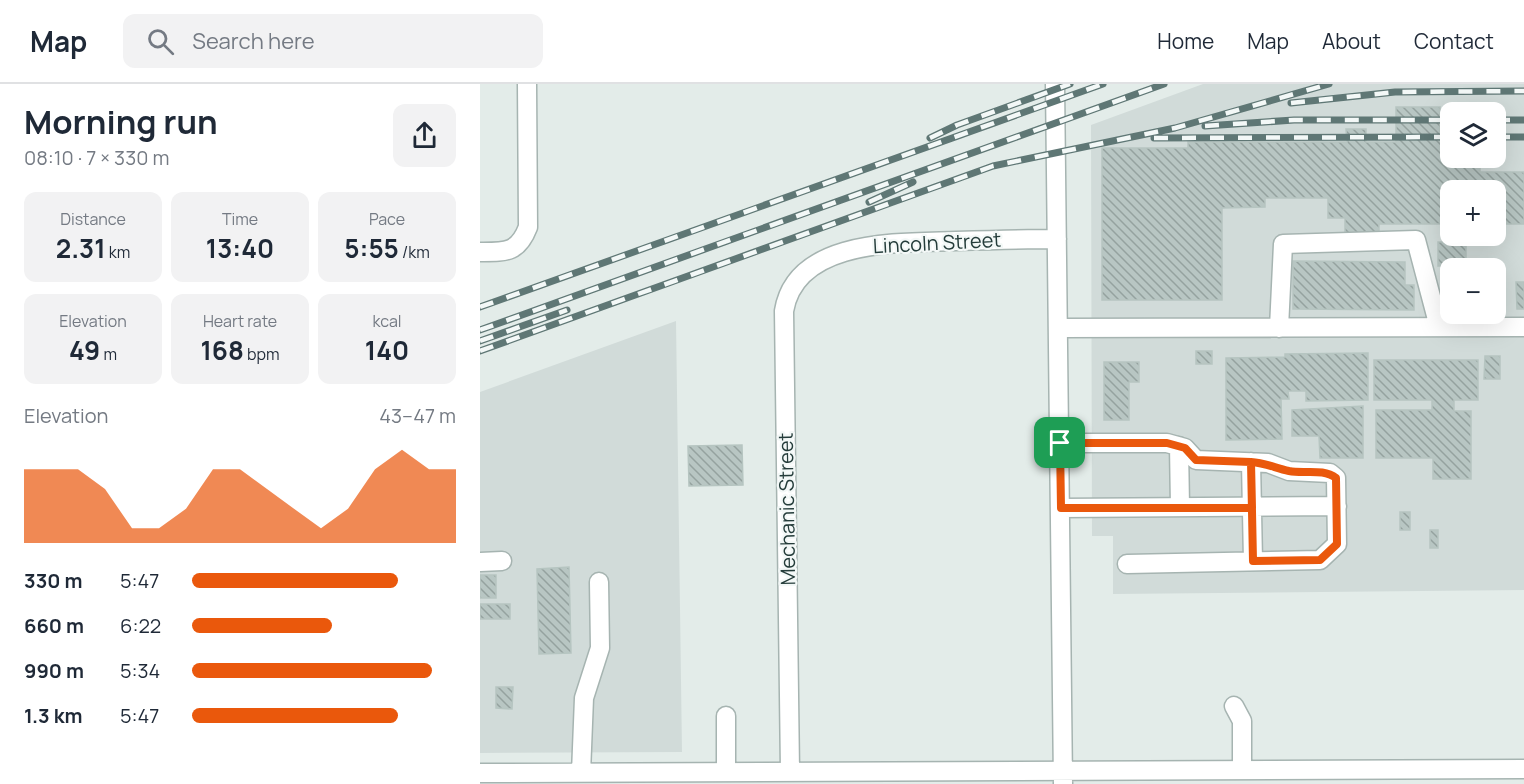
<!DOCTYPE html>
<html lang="en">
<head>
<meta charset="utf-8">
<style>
	:root { --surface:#fff; --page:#f2f2f3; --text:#1f2937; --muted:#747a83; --line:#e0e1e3; --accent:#ea580c }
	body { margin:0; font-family:Manrope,sans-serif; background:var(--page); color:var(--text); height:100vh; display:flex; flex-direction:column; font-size:22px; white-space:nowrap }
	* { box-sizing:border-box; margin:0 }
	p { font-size:20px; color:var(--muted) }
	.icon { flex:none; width:33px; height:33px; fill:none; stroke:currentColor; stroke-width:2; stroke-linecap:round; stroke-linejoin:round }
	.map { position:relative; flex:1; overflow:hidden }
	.drawer { display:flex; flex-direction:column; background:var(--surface); width:480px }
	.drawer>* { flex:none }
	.fabs { position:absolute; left:960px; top:18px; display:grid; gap:12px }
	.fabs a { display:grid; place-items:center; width:66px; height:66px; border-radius:12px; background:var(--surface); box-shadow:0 6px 24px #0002; font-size:30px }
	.pin { position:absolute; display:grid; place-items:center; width:51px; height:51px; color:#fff; margin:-26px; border-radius:12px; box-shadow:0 3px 9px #0006 }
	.round { display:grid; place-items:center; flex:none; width:63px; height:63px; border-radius:12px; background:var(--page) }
	.headline { display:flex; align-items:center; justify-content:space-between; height:102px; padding:0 24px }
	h1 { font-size:33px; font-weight:700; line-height:45px }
	.metrics { display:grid; grid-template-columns:repeat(3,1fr); gap:9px; height:102px; padding:6px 24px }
	.metrics div { display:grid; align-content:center; border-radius:12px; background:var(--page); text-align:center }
	.metrics b { font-size:26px; font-weight:700 }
	.metrics small { font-size:16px; font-weight:400 }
	.metrics p { font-size:16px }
	.chart { height:168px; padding:12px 24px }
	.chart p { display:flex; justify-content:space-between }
	.chart svg { width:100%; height:108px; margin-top:6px; fill:var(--accent); opacity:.7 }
	ul { padding:0 24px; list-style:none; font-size:20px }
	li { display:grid; grid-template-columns:96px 72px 1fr; align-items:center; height:45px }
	li i { height:15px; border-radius:8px; background:var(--accent) }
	header { display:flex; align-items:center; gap:36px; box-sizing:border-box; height:84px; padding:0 30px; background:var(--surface); border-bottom:2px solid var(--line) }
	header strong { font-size:28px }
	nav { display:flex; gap:33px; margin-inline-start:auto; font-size:21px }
	.search { width:420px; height:54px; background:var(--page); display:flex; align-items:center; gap:15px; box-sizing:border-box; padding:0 21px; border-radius:12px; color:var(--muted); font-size:22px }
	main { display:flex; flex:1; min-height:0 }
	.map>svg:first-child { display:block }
	.built { fill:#d1dbd9; fill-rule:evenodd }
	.building { fill:url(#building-back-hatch); stroke:#b6c5c1; stroke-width:1.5 }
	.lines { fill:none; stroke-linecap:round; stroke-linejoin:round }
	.minor-casing { stroke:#a6b4b1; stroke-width:21 }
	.minor { stroke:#fff; stroke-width:18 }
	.rail-casing { stroke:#5f7775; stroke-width:7 }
	.rail { stroke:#f3f8f7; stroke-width:4.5; stroke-dasharray:14; stroke-linecap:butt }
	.route-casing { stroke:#fff; stroke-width:12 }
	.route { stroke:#ea580c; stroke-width:8 }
	.labels { text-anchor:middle; stroke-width:4.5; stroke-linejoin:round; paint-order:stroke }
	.street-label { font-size:20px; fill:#243c3a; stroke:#f3f8f7 }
</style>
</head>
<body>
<header>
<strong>Map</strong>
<div class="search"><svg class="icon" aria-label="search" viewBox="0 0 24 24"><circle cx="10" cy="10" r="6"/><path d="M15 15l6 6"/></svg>Search here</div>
<nav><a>Home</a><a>Map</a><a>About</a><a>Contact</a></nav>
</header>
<main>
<section class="drawer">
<div class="headline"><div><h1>Morning run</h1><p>08:10 · 7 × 330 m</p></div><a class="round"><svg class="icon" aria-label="share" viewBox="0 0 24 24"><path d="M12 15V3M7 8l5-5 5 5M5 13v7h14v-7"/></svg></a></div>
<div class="metrics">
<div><p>Distance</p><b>2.31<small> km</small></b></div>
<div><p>Time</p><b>13:40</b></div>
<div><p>Pace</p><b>5:55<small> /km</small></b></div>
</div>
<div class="metrics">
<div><p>Elevation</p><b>49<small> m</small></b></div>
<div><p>Heart rate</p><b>168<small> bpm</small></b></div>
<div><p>kcal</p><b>140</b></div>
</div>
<div class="chart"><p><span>Elevation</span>43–47 m</p>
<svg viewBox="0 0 160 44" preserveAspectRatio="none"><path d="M0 44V14L10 14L20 14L30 22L40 38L50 38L60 30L70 14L80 14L90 22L100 30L110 38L120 30L130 14L140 6L150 14L160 14V44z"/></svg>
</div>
<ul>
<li><b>330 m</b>5:47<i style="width:78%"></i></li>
<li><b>660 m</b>6:22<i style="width:53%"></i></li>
<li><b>990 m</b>5:34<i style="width:91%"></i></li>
<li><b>1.3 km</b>5:47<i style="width:78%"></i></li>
</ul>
</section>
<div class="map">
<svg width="1044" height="700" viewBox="0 0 1044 700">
	<defs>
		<pattern id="building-back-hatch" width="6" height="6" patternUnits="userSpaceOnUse" patternTransform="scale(1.5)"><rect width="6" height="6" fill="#b8c6c3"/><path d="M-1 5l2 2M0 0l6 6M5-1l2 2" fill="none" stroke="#95a29f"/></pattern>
	</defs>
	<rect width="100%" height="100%" fill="#e3ece9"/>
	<path class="built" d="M723,0H1044V506L633,510V452H612L611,41ZM970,28H1016V74H970ZM970,106H1016V152H970ZM970,184H1016V230H970Z
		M196,237L202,668L0,669V308Z"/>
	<path class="building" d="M916,23H960V56H970V74H1000V88H1044V140H1016V106H970V140H899V154H865V134H848V114H785V123L742,124V216H622V64H708V58H867L866,45H886V58H916Z
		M958,158H986V182H958Z
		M813,177L925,178V201H934V226L813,225Z
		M1036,198H1044V225H1037Z
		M716,267H732V280H716Z
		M888,269V316L826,317V307H808L809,315H801L802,355L746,356V274L805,273V270Z
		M1005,272H1020V295H1004Z
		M894,276H998V316H974V327H991V395H953V374H896V326H952V316H894Z
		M624,278H659V298H649V336H624Z
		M883,322V374H840L839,352H812V326Z
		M262,361L263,401L209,402L208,362Z
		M920,428H930V446H920Z
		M950,446H958V464H950Z
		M89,483L91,569L59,570L57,485Z
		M0,491H16V514H0Z
		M0,520H30V535H0Z
		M16,603H33L32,625L16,624Z"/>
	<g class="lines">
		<g class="minor-casing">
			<path id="minor" d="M575,0L583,700
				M0,168C26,168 38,169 48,143L47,0
				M579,244L1044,243
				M799,244L803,160L936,156L959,243
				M580,359H687L705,364L716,376L788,379L809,387L850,389L856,394L857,460L840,476L647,480
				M699,362L700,423
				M771,378L773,477
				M581,424L857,422
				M0,478L22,477
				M754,622L762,637V686
				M246,687V632
				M310,687L304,227C316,154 421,159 476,157C510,156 544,155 577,155
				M0,689L1044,685
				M101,689L104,614L120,564L119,498"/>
		</g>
		<use href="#minor" class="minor"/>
		<g class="rail-casing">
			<path id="rail" d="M811,19L915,8L1044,7
				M1016,36H1044
				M725,42L814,36H970
				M1016,53H1044
				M450,54L477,41L590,0
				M674,54L970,53
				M389,118L433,98
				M0,223L623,0
				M0,246L684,0
				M0,257L87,226
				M0,267L513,82L695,44L849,0"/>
		</g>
		<use href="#rail" class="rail"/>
	</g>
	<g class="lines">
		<g class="route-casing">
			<path id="route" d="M580,359H687L705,364L716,376L771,378L773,477L840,476L857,460L856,394C843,384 825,390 809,387C795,384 786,379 771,378L772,424H581L580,359"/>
		</g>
		<use href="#route" class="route"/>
	</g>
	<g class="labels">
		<g class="street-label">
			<text transform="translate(457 159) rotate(-3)" y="7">Lincoln Street</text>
			<text transform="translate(307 425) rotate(-91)" y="7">Mechanic Street</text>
		</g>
	</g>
</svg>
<div class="fabs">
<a><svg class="icon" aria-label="layers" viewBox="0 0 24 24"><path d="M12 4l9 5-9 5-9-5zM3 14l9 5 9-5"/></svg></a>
<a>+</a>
<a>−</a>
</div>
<div class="pin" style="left:580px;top:359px;background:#1e9e55"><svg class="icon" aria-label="arrive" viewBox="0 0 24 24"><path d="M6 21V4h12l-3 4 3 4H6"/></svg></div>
</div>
</main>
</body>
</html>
